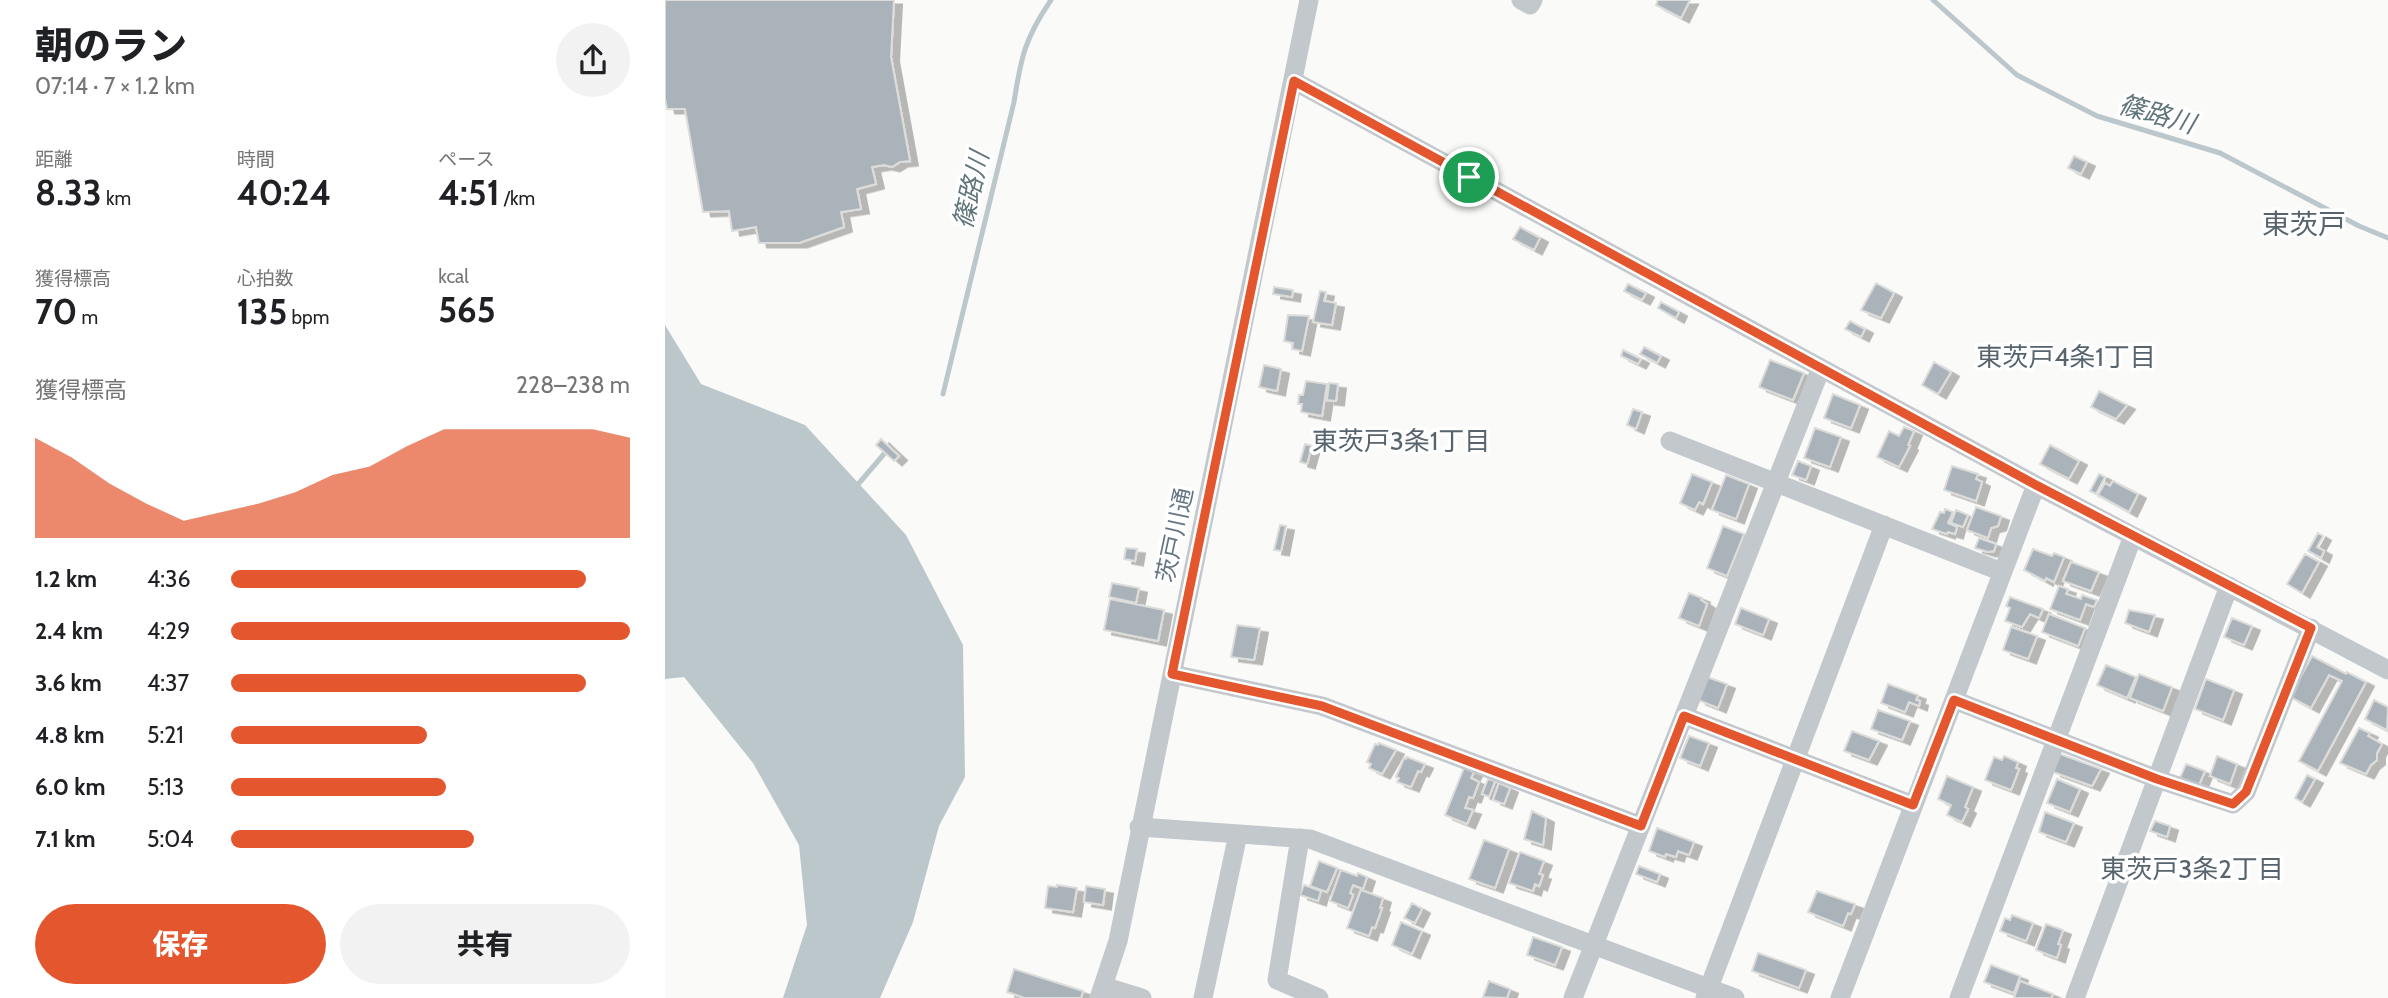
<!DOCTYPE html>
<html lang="ja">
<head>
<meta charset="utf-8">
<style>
	:root { --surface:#fff; --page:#f2f2f2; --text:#202124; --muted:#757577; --accent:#e4572e }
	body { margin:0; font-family:Cabin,"Noto Sans JP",sans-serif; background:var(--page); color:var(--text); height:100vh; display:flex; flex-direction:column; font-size:26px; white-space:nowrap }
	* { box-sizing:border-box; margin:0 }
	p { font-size:23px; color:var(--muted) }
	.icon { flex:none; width:38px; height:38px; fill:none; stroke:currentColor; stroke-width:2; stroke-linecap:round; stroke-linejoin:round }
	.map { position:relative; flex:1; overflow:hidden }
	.sheet { display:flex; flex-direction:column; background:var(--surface); width:665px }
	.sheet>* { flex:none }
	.pin { position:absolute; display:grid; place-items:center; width:60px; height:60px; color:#fff; margin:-30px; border:4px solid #fff; border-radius:50%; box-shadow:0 2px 7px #0007 }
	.round { display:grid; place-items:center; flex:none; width:74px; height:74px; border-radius:37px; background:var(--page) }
	.headline { display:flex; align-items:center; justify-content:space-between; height:119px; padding:0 35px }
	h1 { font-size:38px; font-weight:800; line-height:52px }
	.stats { display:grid; grid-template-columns:repeat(3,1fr); gap:10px; height:119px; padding:7px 35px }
	.stats div { display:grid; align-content:center }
	.stats b { font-size:35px; font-weight:800 }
	.stats small { font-size:19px; font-weight:400 }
	.stats p { font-size:19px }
	.chart { height:196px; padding:14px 35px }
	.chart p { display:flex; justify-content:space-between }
	.chart svg { width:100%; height:126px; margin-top:7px; fill:var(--accent); opacity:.7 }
	.primary-button { display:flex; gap:14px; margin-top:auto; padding:14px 35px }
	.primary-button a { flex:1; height:80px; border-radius:42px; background:var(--accent); color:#fff; font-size:28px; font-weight:800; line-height:80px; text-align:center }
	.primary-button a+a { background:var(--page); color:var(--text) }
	ul { padding:0 35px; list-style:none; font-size:23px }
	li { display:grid; grid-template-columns:112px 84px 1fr; align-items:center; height:52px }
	li i { height:18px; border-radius:9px; background:var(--accent) }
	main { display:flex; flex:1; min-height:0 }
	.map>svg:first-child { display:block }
	.water { fill:#bbc7cb }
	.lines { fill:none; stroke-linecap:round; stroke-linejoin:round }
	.stream { stroke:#bbc7cb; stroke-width:5 }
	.building { fill:#aab3b9; stroke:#dcdcda; stroke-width:2; filter:url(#shadow) }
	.minor { stroke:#c3c8cc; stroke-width:19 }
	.route-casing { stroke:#fff; stroke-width:14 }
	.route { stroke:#e4572e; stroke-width:9 }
	.labels { text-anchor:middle; stroke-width:7; stroke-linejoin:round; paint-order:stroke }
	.street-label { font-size:24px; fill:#657683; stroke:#fff }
	.water-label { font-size:26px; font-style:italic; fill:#60757c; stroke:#fff }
	.neighbourhood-label { font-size:26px; fill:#57646e; stroke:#fff }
	.quarter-label { font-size:28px; fill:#57646e; stroke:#fff }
</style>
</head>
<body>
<main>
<section class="sheet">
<div class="headline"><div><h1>朝のラン</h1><p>07:14 · 7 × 1.2 km</p></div><a class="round"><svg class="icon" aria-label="share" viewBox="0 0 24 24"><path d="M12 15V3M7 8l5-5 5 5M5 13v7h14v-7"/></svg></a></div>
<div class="stats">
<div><p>距離</p><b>8.33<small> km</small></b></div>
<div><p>時間</p><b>40:24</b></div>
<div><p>ペース</p><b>4:51<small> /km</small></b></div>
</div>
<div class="stats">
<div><p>獲得標高</p><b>70<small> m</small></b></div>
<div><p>心拍数</p><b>135<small> bpm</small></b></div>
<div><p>kcal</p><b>565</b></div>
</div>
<div class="chart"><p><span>獲得標高</span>228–238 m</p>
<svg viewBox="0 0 160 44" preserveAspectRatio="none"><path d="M0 44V9L10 16L20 25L30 32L40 38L50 35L60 32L70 28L80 22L90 19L100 12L110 6L120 6L130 6L140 6L150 6L160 9V44z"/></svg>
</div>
<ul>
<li><b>1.2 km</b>4:36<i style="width:89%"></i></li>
<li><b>2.4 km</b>4:29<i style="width:100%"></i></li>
<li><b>3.6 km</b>4:37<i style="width:89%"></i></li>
<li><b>4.8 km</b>5:21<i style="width:49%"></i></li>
<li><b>6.0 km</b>5:13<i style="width:54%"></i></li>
<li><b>7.1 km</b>5:04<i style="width:61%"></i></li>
</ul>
<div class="primary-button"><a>保存</a><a>共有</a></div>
</section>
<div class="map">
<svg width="1723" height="998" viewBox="0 0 1723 998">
	<defs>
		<filter id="shadow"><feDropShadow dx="8" dy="4.5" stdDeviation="0" flood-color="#0004"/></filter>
	</defs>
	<rect width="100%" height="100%" fill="#fafaf8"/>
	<path class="water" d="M0,325L36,384L140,425L241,535L298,645L300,777L274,826L248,922L215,998H118L142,925L134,845L88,763L19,677L0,679Z"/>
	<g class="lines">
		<path class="stream" d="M1268,0L1352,75L1432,116L1555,153L1694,226L1723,238
			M278,394L349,102C356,57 360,38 386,0
			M189,489L219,454"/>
	</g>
	<path class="building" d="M0,0H229L226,57L245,161L235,162L227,167L219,165L207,167L211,184L192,189L196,209L176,212L179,227L134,243H94L91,227L67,231L64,211L38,212L20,109H2L0,99Z
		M993,0H1025L1016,18L991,5Z
		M1409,156L1422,162L1416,174L1403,168Z
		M855,227L875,238L869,250L848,239Z
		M1211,283L1229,293L1216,318L1196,310Z
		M963,284L981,293L977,300L959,291Z
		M609,287L628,290L627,297L608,294Z
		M655,291L661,292L659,301L671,303L667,325L648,322Z
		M996,302L1014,312L1011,318L993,308Z
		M623,315L644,316L637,351L627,349L628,343L619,341Z
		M1185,321L1200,329L1196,337L1180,329Z
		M979,347L996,356L992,363L975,354Z
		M958,350L976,359L973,364L956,356Z
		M1105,360L1139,373L1128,400L1094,387Z
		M1269,362L1286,372L1273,394L1257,385Z
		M599,365L616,369L612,391L594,387Z
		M641,381L662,384L657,416L636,412L637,404H633L634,395H638Z
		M664,383L673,384L671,401L662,400Z
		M1434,391L1462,405L1451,419L1426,407Z
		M1168,394L1195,405L1186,428L1159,418Z
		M968,409L977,412L971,429L962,425Z
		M1239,427L1249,431L1243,445L1245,446L1234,467L1212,457L1224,431L1234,436Z
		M1150,428L1176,437L1165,467L1139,458Z
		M216,439L234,456L229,461L211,445Z
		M640,444L647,446L642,464L635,462Z
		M1385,445L1414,461L1404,479L1375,464Z
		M1133,461L1146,466L1141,480L1127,475Z
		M1287,466L1313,474L1311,479L1317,482L1311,501L1279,490Z
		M1027,474L1047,482L1038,504L1034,502L1030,510L1015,503Z
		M1434,474L1440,477L1431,494L1425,491Z
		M1061,475L1084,484L1071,519L1047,510Z
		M1448,481L1473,494L1464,512L1433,495L1440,483L1445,486Z
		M1311,507L1336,516L1333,526L1326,528L1323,538L1302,530Z
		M1280,509L1288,512L1283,523L1292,527L1290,534L1283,532L1282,534L1267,529L1275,512L1279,513Z
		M1291,510L1303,515L1298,527L1286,523Z
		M615,525L621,526L616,551L609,550Z
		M1058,526L1079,534L1062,576L1042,568Z
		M1653,533L1658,536L1652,547L1659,551L1656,558L1643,551Z
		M1314,538L1331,544L1329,551L1323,552L1310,548Z
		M461,548L472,549L470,561L459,559Z
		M1368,549L1387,556L1389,553L1399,557L1389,582L1381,578L1380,581L1359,570Z
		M1640,554L1654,562L1637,593L1622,584Z
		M1406,562L1434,572L1426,591L1398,581Z
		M447,583L474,588L471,603L444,597Z
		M1394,586L1403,589L1401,594L1416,599L1417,595L1432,600L1429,607L1421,604L1415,620L1385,609Z
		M1024,593L1037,598L1036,600L1042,604L1034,626L1014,618Z
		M1345,597L1378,609L1374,618L1365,614L1357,627L1340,621L1345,608L1341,606Z
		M445,599L499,610L493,641L439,630Z
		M1076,608L1104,619L1098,635L1070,624Z
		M1464,610L1490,615L1484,632L1460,623Z
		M1384,614L1420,628L1413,646L1377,632Z
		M1567,618L1587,626L1579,645L1559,637Z
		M572,625L595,628L589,660L566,657Z
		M1346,627L1372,636L1363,659L1338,650Z
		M1647,656L1681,674L1682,672L1701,682L1653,771L1634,761L1677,681L1664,675L1646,708L1625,697Z
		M1441,665L1471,677L1462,698L1432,685Z
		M1474,674L1507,687L1498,711L1465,698Z
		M1042,677L1062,684L1053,708L1033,700Z
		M1541,679L1569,690L1558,720L1530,709Z
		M1223,684L1253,695L1251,700L1255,701L1254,706L1244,702L1240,712L1216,703Z
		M1709,700L1723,707L1722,730L1700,719Z
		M1213,710L1245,721L1237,740L1206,729Z
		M1694,728L1705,733L1703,736L1717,744L1712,753V760L1706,765L1701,774L1675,763Z
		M1187,731L1214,741L1204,760L1179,751Z
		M1024,736L1044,743L1035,766L1015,758Z
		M714,743L731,750L717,774L704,768L706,764L702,762L710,744L713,745Z
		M1395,754L1436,769L1427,786L1388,772Z
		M1339,756L1353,762L1351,768L1354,769L1346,790L1320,780L1329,757L1337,760Z
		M1552,756L1572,764L1565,784L1545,776Z
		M742,757L760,764L756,772L753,771L746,787L732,782L734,778L731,777L739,758L741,759Z
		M1521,764L1540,771L1534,785L1515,778Z
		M799,768L809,772L806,778L814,782L808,798L804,797L800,808L808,810L802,824L780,815Z
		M1642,775L1650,779L1637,802L1630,798Z
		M1282,776L1308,787L1300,807L1303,809L1297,822L1282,815L1286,805L1273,799Z
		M823,779L830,781L824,797L817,794Z
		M1392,779L1415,789L1405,812L1382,803Z
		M834,783L845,788L839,804L828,800Z
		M867,811L881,818L878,845L859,839Z
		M1380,812L1409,823L1401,842L1374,832Z
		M1490,821L1505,826L1502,837L1485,831Z
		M992,828L1029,842L1024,855L1013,851L1011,857L1001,854L1000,857L984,851Z
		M819,840L844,849L830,888L804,879Z
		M855,852L879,861L874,874L878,875L874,886L870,884L868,891L844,883Z
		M654,861L672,868L662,892L645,886Z
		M974,866L995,874L992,882L971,874Z
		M676,870L692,876L693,873L702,877L698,889L688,885L685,893L688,895L683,908L665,901Z
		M392,885L412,888L408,912L380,908L383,886L392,887Z
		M639,885L656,891L653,901L635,895Z
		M421,886L440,889L438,905L419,902Z
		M696,890L718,898L715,908H717L710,928L707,927L704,936L682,928Z
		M1152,891L1190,904L1186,914L1183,913L1178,926L1143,912Z
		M747,903L757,909L750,923L739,918Z
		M1347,915L1368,923L1361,941L1335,931L1340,918L1345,920Z
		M736,922L757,931L747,954L727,945Z
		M1381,924L1398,930L1393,944L1396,945L1392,958L1371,950Z
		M868,937L897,947L890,965L862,955Z
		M1093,953L1141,970L1134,988L1087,971Z
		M1326,965L1355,976L1349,993L1319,982Z
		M349,969L418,991L416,998H360L342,992Z
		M824,981L845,989L842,998L818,997Z
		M1355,981L1388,994L1386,998H1349Z"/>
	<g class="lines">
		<path class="minor" d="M856,0L865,5L868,0
			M629,81L1371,485L1723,670
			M1005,441L1337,572
			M507,674L657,706L976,826
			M1289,700L1492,779L1568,804L1581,792L1646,628
			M1019,716L1248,805
			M474,827L645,839L1070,998
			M635,838L612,980L654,998
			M438,986L477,998
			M434,998L453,941L644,0
			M538,998L573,834
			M908,998L1156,368
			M1040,998L1219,525
			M1175,998L1371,485
			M1294,998L1468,536
			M1410,998L1564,586"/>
	</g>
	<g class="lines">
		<g class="route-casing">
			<path id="route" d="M629,81L1371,485L1646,628L1581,792L1568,804L1492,779L1289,700L1248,805L1019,716L976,826L657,706L507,674Z"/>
		</g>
		<use href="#route" class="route"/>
	</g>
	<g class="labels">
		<g class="street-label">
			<text transform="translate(510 535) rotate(-78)" y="8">茨戸川通</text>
		</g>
		<g class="water-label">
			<text transform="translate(1492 114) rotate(16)" y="9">篠路川</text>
			<text transform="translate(306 190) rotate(-77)" y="9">篠路川</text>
		</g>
		<g class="neighbourhood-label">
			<text x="1401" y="366">東茨戸4条1丁目</text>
			<text x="736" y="450">東茨戸3条1丁目</text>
			<text x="1527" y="878">東茨戸3条2丁目</text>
		</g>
		<g class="quarter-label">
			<text x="1639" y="234">東茨戸</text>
		</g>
	</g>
</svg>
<div class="pin" style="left:804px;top:177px;background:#1e9e55"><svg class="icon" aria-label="arrive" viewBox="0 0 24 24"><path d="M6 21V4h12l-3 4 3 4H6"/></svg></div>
</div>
</main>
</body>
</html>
